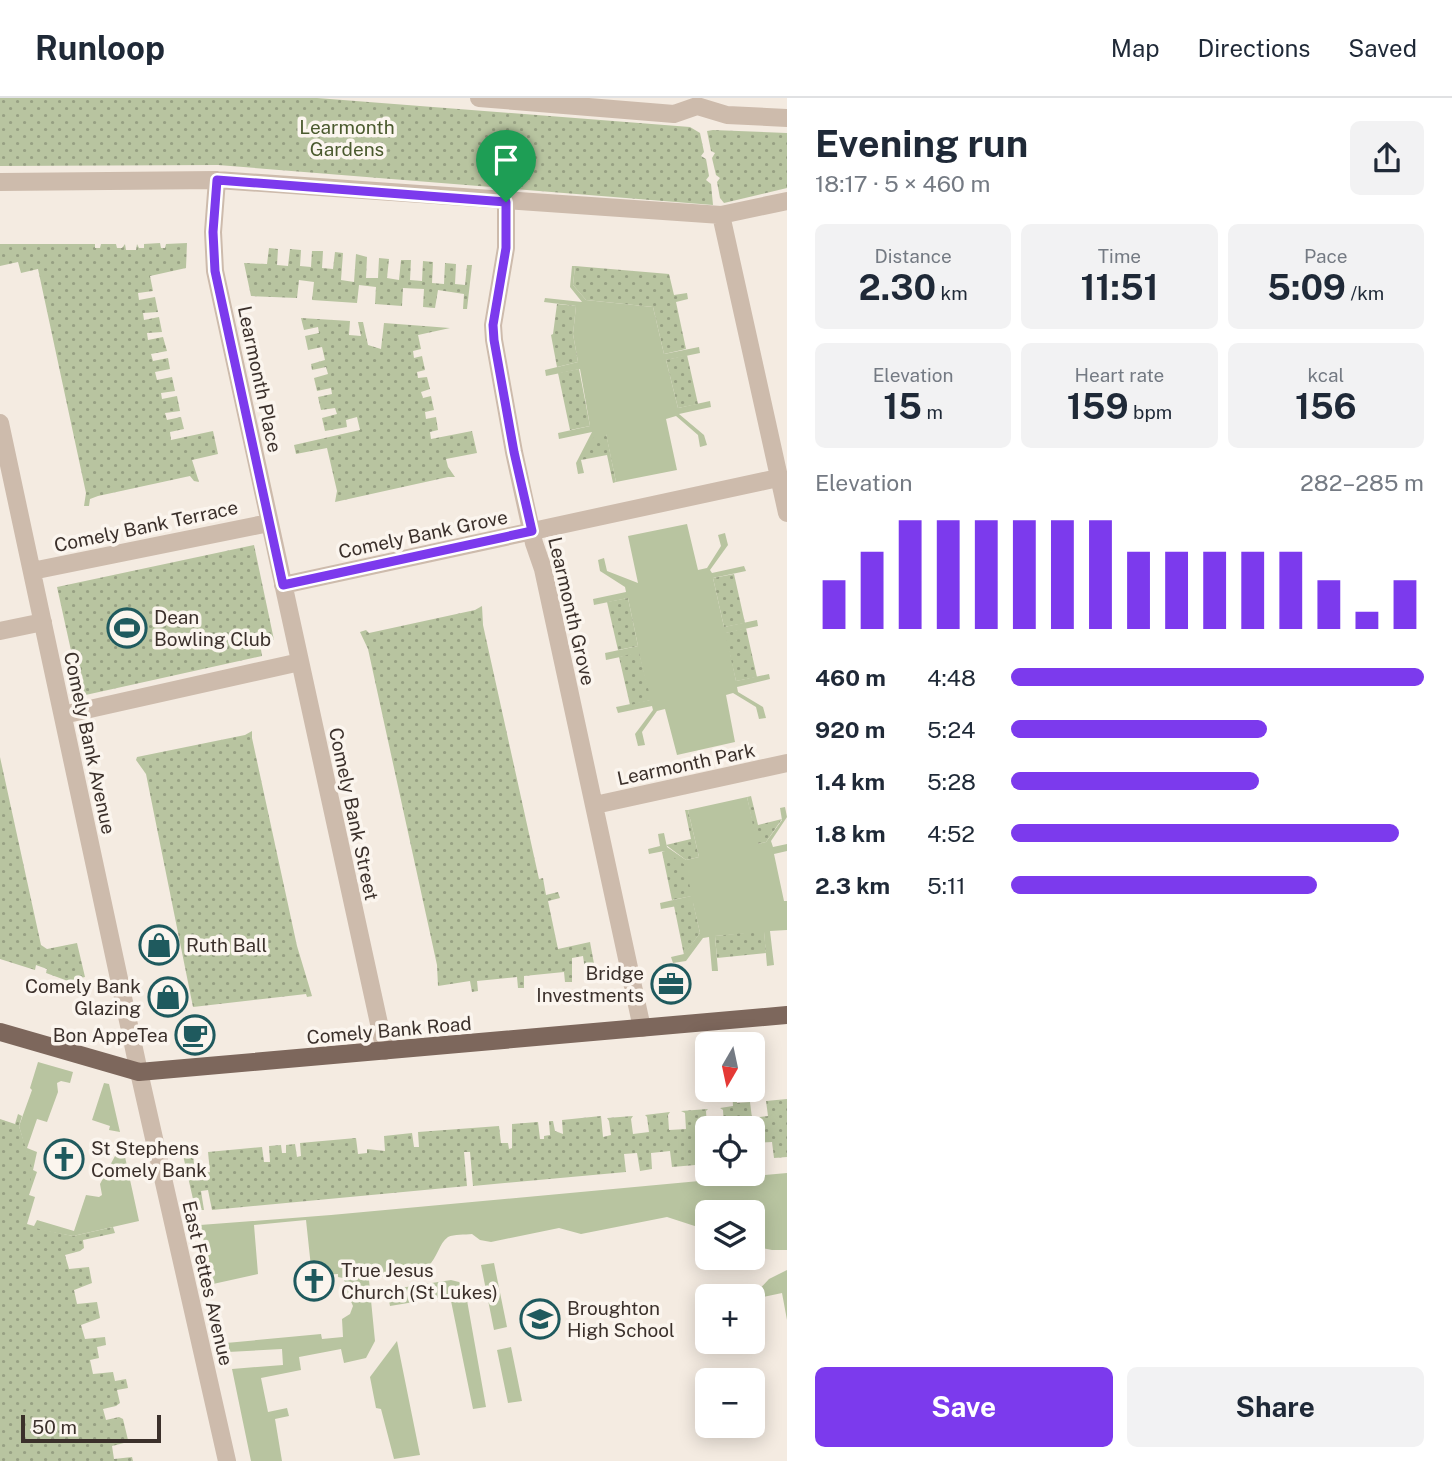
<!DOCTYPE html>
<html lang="en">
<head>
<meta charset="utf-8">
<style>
	:root { --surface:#fff; --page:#f2f2f3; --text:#1f2937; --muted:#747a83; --line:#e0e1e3; --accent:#7c3aed }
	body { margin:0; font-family:"Public Sans",sans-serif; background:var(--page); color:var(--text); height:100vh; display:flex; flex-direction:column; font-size:26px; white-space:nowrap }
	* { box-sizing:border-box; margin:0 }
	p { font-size:23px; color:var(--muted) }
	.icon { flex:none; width:38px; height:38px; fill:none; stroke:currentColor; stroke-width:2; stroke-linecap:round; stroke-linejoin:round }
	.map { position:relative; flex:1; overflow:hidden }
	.details { display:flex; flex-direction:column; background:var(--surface); width:665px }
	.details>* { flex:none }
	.needle { width:46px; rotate:189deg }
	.fabs { position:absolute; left:695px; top:934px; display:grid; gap:14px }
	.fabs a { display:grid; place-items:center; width:70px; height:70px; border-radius:10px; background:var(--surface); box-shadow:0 4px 18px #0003; font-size:35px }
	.scale { position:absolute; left:21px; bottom:18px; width:140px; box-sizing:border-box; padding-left:7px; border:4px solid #3b302b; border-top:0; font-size:19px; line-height:24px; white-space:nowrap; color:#3b302b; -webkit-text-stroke:5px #fbf5ee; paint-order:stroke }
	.pin { position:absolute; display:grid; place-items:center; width:60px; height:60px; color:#fff; margin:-72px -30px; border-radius:50% 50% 50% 0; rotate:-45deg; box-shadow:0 0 7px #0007 }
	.pin .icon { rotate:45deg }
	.round { display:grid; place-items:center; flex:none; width:74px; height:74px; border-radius:10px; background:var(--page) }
	.head { display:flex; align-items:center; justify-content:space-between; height:119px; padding:0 28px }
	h1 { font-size:38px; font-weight:700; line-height:52px }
	.metrics { display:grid; grid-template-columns:repeat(3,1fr); gap:10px; height:119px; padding:7px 28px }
	.metrics div { display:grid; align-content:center; border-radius:10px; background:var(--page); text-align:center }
	.metrics b { font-size:35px; font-weight:700 }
	.metrics small { font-size:19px; font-weight:400 }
	.metrics p { font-size:19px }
	.chart { height:196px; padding:14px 28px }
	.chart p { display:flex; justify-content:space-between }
	.chart svg { width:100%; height:126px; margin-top:7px; stroke:var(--accent); stroke-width:6 }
	.button { display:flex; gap:14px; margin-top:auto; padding:14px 28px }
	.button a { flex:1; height:80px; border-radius:10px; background:var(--accent); color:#fff; font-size:28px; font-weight:700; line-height:80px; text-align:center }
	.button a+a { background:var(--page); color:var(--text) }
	ul { padding:0 28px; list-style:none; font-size:23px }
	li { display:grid; grid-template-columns:112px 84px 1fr; align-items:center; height:52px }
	li i { height:18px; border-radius:9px; background:var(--accent) }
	header { display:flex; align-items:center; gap:42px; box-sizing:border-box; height:98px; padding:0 35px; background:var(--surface); border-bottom:2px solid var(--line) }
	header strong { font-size:33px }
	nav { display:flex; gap:38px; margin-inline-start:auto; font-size:24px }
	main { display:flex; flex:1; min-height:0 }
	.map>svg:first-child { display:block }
	.grass { fill:#b8c4a0 }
	.park { fill:url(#park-dots) }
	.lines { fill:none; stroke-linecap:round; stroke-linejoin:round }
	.minor { stroke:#cdbbac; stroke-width:18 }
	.major { stroke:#7d675c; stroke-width:18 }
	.route-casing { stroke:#fff; stroke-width:14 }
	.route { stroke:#7c3aed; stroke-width:9 }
	.labels { text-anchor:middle; stroke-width:7; stroke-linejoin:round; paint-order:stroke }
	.park-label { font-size:19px; fill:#4a5a2e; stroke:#fbf5ee }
	.street-label { font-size:19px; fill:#3b302b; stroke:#fbf5ee }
	.poi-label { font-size:19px; fill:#3b302b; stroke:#fbf5ee; text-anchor:start }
</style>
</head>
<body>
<header>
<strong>Runloop</strong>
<nav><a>Map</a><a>Directions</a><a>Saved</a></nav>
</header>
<main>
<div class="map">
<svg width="787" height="1363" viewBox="0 0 787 1363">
	<defs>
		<pattern id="park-dots" width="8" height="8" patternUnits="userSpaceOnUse" patternTransform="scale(1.75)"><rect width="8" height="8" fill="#b8c4a0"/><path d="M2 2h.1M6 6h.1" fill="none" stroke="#97a083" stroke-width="1.8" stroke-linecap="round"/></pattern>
	</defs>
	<rect width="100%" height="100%" fill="#f4ebe1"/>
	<path class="grass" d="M572,168H575L573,187L586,202L653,209L664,256L699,249L700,255L666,262L678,310L710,303L711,309L679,316L704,337L707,347L700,349L698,337L676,318L666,321L677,372L616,384L606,336L581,362L584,375L578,376L576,365L592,334L559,341L558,335L590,328L580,271L546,278L545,272L578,264L573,236L576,208L544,204L545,200L582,204L570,189Z
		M687,426L698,472L707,470L721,448L718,437L725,435L728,447L710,472L712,475L744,468L746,473L713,480L724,529L757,522L758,528L726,535L736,583L769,576L770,581L737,589L738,594L763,609L766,620L759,621L756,609L733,595L726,597L735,644L677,657L665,611L657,613L642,634L645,647L638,648L635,636L653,612L652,608L618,615L616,609L650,602L639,555L606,562L605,555L638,548L628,500L594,507L593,501L626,494L625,489L600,473L598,462L604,460L607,473L638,485L628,438Z
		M747,699L758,746L766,744L782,722L780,710L785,709L787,719L771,743L773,749L787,746V753L774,756L784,803H787V832L770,833L774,867L767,868L764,834L715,838L718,873H712L709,839L703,840L686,863L673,865L671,859L684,856L700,835L693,805L661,811L660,805L691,798L664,753L649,756L648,751L660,748L658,736L664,735L667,749L686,762L699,759L688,712Z
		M38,964L73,974L70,985L61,983L57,985L58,994L47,1024L37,1021L27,1050L37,1054L33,1072L37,1074L29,1097L35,1099L27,1126L34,1128L37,1122L74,1133L86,1097L99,1099L102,1097L100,1086L122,1045L139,1123L73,1138L24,1129L31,1070L19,1028L32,992L30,990Z
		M104,985L109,986L120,1034L109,1032L110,1028L92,1022Z
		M787,1075V1152H772L753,1148L752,1115H707V1132L667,1119L581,1136L559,1130L491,1144L480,1142L472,1136C465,1137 454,1136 448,1139C439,1145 437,1161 428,1168L369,1182L375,1243L366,1260L344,1265L341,1251L299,1259L301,1272L261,1280L268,1314L287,1310L289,1318L275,1321L282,1363H251L232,1271L283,1267L282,1251L228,1254L226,1245L321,1236L322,1241L343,1239L342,1221L350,1216L353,1208L349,1199L340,1196L339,1191L345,1184L343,1180L338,1179V1176L318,1177L317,1169H311L306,1122L254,1127L258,1176L213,1186L200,1127L331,1117Z
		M494,1165L507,1229L494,1232L481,1167Z
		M787,1172V1222L782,1195L758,1200L754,1197L769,1181Z
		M451,1182L459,1184L465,1191L486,1309L473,1311L450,1198L390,1208L387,1192Z
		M397,1243L420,1357L394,1361L381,1311L376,1310L370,1279Z
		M511,1249L522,1303L508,1305L497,1252Z"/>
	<path class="park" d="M0,0H317L690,29L700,35L704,54L701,58L706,61L709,78L706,82L711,86L713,107L218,67L0,68Z
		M713,32L787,35V90L724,105L720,100L717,84L720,80L716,77L712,60L715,55L711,53L707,33Z
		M160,145L161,150H165L166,146L187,145L186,170L150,178L153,193L138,195L139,202L155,199L158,214L143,215L144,222L159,219L162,234L147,235L148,242L163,239L167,253L151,256L153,263L168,260L170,271L155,274L157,282L172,279L175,293L161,295L162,301L177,298L180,313L165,315L167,322L181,319L184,331L170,334L171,342L213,333L218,356L192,362L199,384L194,383L190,378L98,398L90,401L89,408H84L86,395L38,171L21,175L18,164L0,168V146H95V150H100L101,146H116L117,150H122L125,146L126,152H136L137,146L139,150H144V146Z
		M269,150L278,151L277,167L288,168L290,151L301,152L300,168L311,169L312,153H323L322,170L333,171L335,154L343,155L341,182L354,184L356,156L367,159L366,180H378L379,160L389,161L387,180L399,182L401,162H411L410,182L422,183L423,163L433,164L432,185L444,186L445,165L456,166L455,186L465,187L467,167H472L467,211H463L464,196L438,192L435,210L423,209L424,191L403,190L402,208L375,206L376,189L359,187L357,205L312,202L314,184L299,182L297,200L251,198L244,165L267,166Z
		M575,168L669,176L674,197L687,195L688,201L676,204L686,251L664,256L653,209L586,202L573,187Z
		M557,206L576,208L573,236L578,264L557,269L551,237L553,236Z
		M301,220L350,223L349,237L361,238L358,224H363L368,247L381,251L384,225L450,230L418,237L421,251L413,253L414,260L422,258L425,272L417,274L418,280L427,279L430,291L421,294L423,300L431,298L434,312L425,314L426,321L436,319L438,332L430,334L431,341L472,333L477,355L446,361L448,369L455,379H448L335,404L337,393L327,350L296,356L294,347L360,332L357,319L346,322L347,329L325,333L322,320L337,316L335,310L321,312L318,299L332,296L331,290L317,293L314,280L328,276L326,269L312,272L311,266L325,262L322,249L308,252L305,238L319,235L318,229L304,232Z
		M687,257L698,306L678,310L666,262Z
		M579,271L590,328L570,332L558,275Z
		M606,335L616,384L613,385L607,357L581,362L595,337Z
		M254,447L274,542L260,545L262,558L81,598L57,489Z
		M734,476L745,525L724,529L713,480Z
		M628,500L638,548L618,552L607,504Z
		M482,508L483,527L539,781L543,780L546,797L558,794L560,800L548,803L558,851L590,844L595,871L585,872L583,858L572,860V884H565L564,874L524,878V890H518L517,879L477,883L478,893L472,894L470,883L438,888L437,867L368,551L360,534L366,532L369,535L475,512Z
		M746,530L757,579L736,583L725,535Z
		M639,554L651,602L630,607L619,559Z
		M252,633V640L297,848L312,898L307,899L306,896L193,909L146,676L136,662L137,659L245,637Z
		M0,659L41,847L47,851L77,845L85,879L68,883L46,875L47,871L36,867L35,872L0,861Z
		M751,698L758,727L782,721L766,744L757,746L747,699Z
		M685,712H688L699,759L686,762L666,747L691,741Z
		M664,753L685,767L692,798L672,802L662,754Z
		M693,804L700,835L684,857L674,808Z
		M764,833L766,855L717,860L715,838Z
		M732,992H735L737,1005L750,1004L752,1020L768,1018L766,1003L787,1001V1059L774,1060L772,1044L753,1045L752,1031H707V1066L672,1069L670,1053L651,1055L652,1071L640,1073L637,1055L624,1056L626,1074L473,1088L470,1054H464L467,1088L212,1112L208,1092L201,1093L204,1112H197L195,1110L183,1057L193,1056L195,1076L210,1074L208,1054L262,1049L264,1064H270L269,1048L281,1047L282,1055H286V1047L295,1046L297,1059L301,1058L300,1045L356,1040L358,1056L367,1055V1051L385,1053L384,1038L412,1035L414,1049H419L418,1034L499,1028L501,1045H508L509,1051L512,1050V1026L538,1024L540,1041H544V1038L550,1037L549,1023H553L555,1033L563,1036L562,1022L601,1018L603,1039L611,1037L609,1023L607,1020L633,1018L631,1021L633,1036L649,1034L647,1019L645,1017L670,1014L668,1017L669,1032L686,1031L685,1015L681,1013L708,1011L706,1013L707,1029L724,1028L723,1012L720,1010L733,1008Z
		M18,1016L22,1018L19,1028L32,1070L25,1128L73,1138L113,1129L115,1135L83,1142L84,1150L80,1153L65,1157L69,1171L89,1169L92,1185L74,1192L77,1206L97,1204L100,1220L81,1227L85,1241L105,1239L106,1247L97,1249L99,1260L90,1262L93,1276L113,1274L115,1283L126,1281L128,1290L117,1292L120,1305L116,1308L103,1311L106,1322L119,1319L123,1321L128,1342L124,1345L112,1348L114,1361L132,1359L133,1363H0V1021L15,1026Z"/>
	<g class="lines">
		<path class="minor" d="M479,0L674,16L697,8
			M697,8L727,17L787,20
			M217,82L213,134L215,173L385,953
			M0,84L217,82L721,117L787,103
			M506,104V150L493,227L494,242L514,354L534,445L543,471L642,930
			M721,117L787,415
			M0,325L139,974L227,1363
			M32,473L269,425
			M283,487L778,380
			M0,533L43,524
			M63,617L300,564
			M595,707L787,665"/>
		<path class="major" d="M0,934L139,974L787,917"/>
	</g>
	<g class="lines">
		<g class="route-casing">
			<path id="route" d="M217,82L506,104V150L493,227L494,242L514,354L532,433L283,487L215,173L213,134Z"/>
		</g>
		<use href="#route" class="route"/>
	</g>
	<defs>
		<g id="stadium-ring" transform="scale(2.0125)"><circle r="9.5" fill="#fbf5ee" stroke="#1f5a5e" stroke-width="1.5"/><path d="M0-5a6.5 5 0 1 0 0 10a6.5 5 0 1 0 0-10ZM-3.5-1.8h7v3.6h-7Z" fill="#1f5a5e"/></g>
		<g id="shop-ring" transform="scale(2.0125)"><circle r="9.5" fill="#fbf5ee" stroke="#1f5a5e" stroke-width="1.5"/><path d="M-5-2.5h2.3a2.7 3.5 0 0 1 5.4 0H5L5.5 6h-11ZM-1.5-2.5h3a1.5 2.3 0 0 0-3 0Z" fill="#1f5a5e"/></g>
		<g id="office-ring" transform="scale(2.0125)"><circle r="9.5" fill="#fbf5ee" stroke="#1f5a5e" stroke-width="1.5"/><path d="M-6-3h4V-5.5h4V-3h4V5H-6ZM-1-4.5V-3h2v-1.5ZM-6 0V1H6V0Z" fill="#1f5a5e"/></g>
		<g id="cafe-ring" transform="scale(2.0125)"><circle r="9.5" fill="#fbf5ee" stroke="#1f5a5e" stroke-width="1.5"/><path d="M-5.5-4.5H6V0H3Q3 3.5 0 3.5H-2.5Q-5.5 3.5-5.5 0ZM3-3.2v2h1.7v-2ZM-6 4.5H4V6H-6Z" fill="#1f5a5e"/></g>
		<g id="church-ring" transform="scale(2.0125)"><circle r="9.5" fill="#fbf5ee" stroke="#1f5a5e" stroke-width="1.5"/><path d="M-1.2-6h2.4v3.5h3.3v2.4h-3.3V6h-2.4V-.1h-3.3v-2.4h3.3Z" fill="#1f5a5e"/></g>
		<g id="school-ring" transform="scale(2.0125)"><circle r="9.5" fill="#fbf5ee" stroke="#1f5a5e" stroke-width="1.5"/><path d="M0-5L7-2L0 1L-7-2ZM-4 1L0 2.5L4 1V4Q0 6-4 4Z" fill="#1f5a5e"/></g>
	</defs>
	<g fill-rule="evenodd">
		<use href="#stadium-ring" x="127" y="530"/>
		<use href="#shop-ring" x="159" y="847"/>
		<use href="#office-ring" x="671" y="886"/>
		<use href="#shop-ring" x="168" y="899"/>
		<use href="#cafe-ring" x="195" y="937"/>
		<use href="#church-ring" x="64" y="1061"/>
		<use href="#church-ring" x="314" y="1183"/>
		<use href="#school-ring" x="540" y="1221"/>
	</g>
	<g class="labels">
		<g class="park-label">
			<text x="347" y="36">Learmonth<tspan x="347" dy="22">Gardens</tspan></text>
		</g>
		<g class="street-label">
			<text transform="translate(260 281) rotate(78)" y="7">Learmonth Place</text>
			<text transform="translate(146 428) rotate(-12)" y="7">Comely Bank Terrace</text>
			<text transform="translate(423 436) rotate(-12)" y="7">Comely Bank Grove</text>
			<text transform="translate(572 513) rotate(77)" y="7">Learmonth Grove</text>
			<text transform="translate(90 645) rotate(78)" y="7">Comely Bank Avenue</text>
			<text transform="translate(686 666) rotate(-12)" y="7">Learmonth Park</text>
			<text transform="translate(354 716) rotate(78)" y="7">Comely Bank Street</text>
			<text transform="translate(389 932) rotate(-5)" y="7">Comely Bank Road</text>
			<text transform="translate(208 1185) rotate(77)" y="7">East Fettes Avenue</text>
		</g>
		<g class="poi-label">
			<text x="154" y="526">Dean<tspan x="154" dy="22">Bowling Club</tspan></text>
			<text x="186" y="854">Ruth Ball</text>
			<text x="644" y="882" text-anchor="end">Bridge<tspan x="644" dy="22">Investments</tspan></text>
			<text x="141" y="895" text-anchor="end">Comely Bank<tspan x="141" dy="22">Glazing</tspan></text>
			<text x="168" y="944" text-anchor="end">Bon AppeTea</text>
			<text x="91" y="1057">St Stephens<tspan x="91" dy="22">Comely Bank</tspan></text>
			<text x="341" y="1179">True Jesus<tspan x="341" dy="22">Church (St Lukes)</tspan></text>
			<text x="567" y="1217">Broughton<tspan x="567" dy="22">High School</tspan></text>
		</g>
	</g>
</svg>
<div class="fabs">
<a><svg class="needle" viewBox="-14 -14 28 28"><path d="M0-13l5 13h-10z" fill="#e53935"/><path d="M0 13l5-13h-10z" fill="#747a83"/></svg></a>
<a><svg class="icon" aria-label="locate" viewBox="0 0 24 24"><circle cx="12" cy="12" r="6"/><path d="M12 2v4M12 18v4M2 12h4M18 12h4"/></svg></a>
<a><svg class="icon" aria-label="layers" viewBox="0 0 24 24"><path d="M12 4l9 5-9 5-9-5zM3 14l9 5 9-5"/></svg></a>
<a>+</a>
<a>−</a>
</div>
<div class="scale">50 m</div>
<div class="pin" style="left:506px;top:104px;background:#1e9e55"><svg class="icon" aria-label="arrive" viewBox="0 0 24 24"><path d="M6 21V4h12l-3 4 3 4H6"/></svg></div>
</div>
<section class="details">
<div class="head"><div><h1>Evening run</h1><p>18:17 · 5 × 460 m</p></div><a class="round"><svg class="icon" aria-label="share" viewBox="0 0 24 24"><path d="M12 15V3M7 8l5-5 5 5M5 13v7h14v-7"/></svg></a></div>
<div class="metrics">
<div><p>Distance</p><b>2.30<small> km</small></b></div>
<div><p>Time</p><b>11:51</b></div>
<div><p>Pace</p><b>5:09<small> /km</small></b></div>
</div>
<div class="metrics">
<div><p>Elevation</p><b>15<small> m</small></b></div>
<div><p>Heart rate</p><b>159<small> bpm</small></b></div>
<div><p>kcal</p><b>156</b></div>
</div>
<div class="chart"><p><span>Elevation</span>282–285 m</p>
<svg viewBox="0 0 160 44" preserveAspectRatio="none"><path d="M5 44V27M15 44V17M25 44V6M35 44V6M45 44V6M55 44V6M65 44V6M75 44V6M85 44V17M95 44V17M105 44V17M115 44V17M125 44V17M135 44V27M145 44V38M155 44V27"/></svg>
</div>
<ul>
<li><b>460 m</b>4:48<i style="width:100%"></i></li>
<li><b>920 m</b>5:24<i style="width:62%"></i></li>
<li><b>1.4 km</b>5:28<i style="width:60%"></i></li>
<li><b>1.8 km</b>4:52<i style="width:94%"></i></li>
<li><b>2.3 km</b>5:11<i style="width:74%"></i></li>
</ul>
<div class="button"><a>Save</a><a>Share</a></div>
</section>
</main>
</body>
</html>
